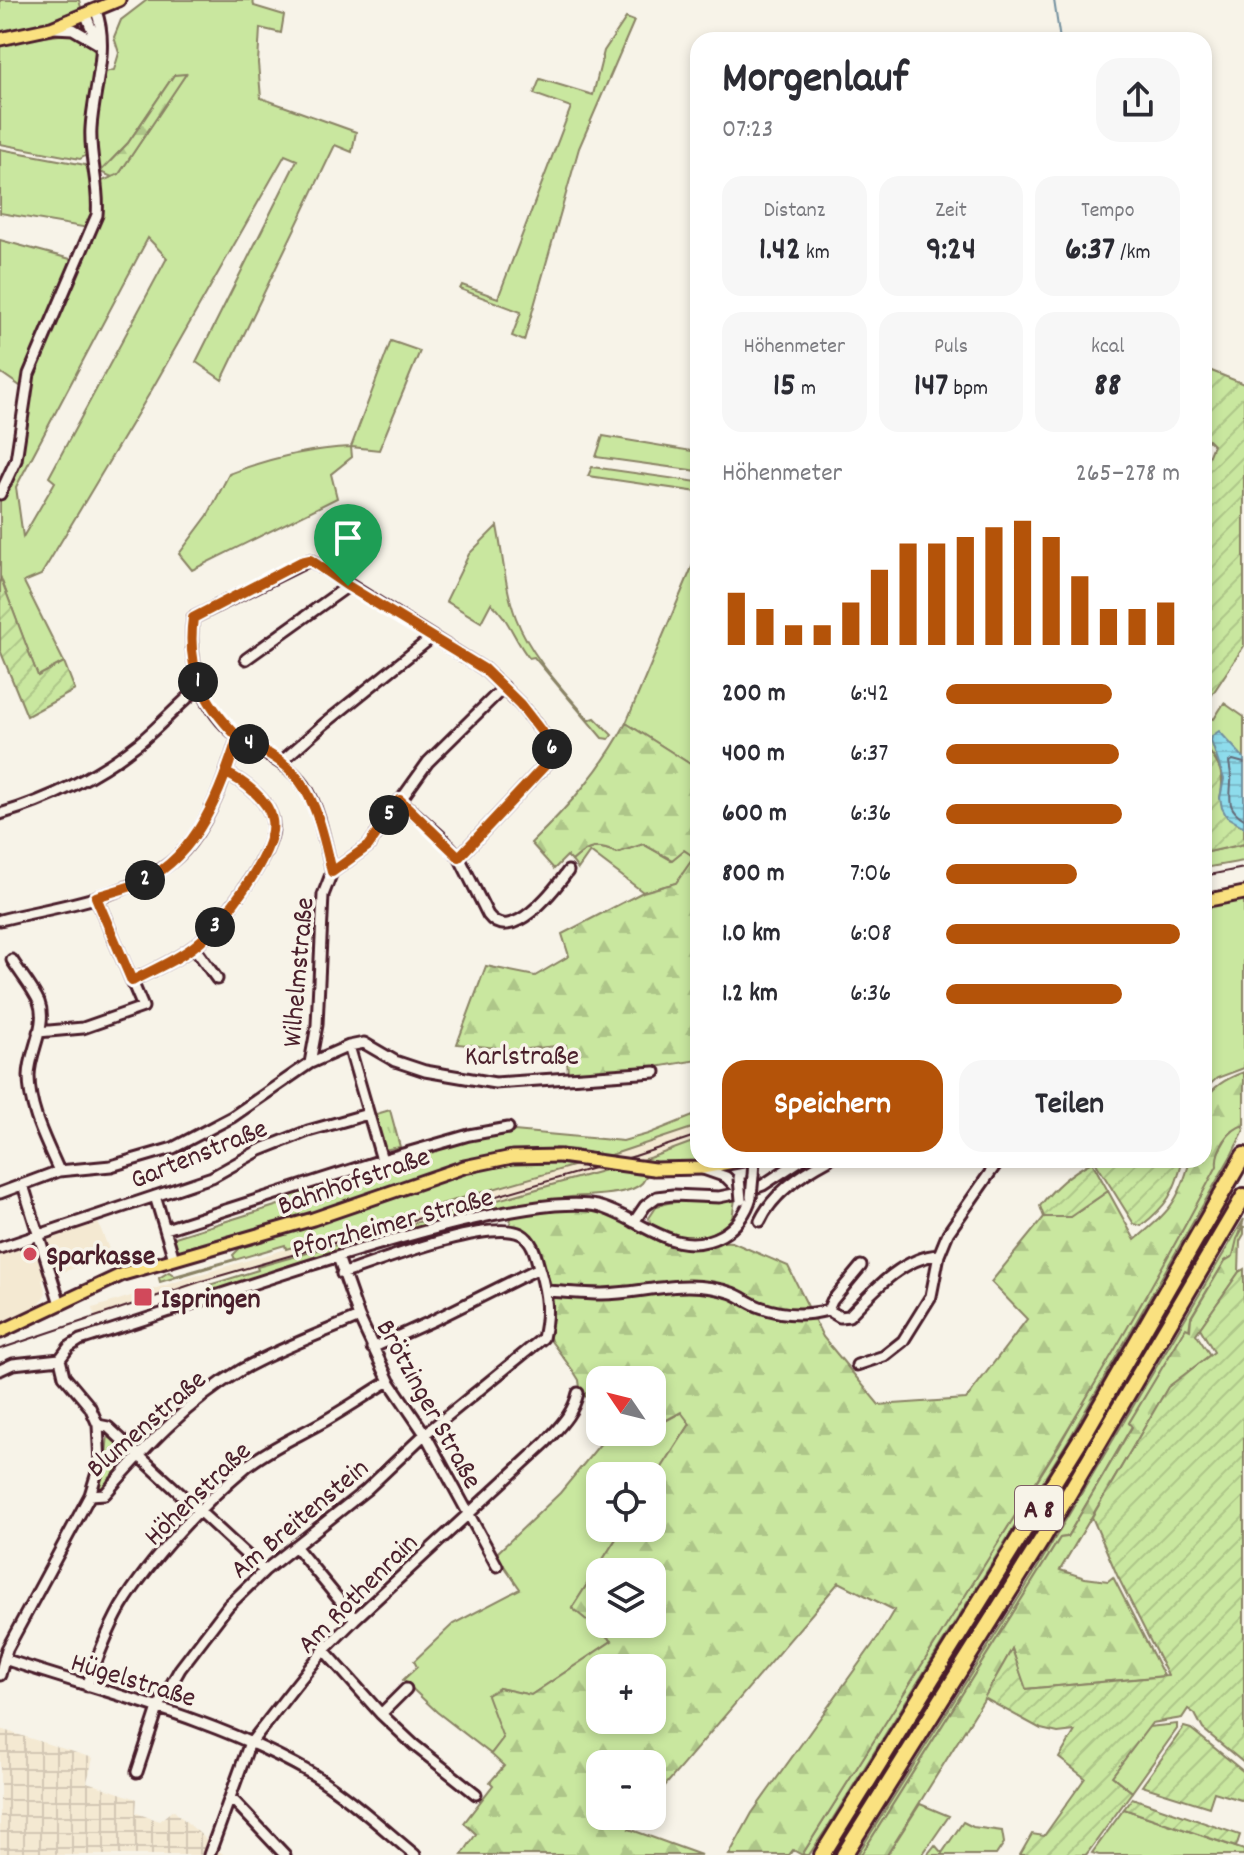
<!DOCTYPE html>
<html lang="de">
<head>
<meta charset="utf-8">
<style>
	:root { --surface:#fff; --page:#f7f7f7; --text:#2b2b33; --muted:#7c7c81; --accent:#b45309 }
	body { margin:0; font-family:Dekko,sans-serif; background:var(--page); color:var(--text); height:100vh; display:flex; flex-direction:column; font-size:30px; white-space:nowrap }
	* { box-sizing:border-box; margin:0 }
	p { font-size:26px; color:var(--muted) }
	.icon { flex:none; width:44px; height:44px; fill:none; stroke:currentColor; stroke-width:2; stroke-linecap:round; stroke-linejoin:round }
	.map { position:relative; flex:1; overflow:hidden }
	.drawer { position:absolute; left:690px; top:32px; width:522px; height:1136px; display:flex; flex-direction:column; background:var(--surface); border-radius:24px; box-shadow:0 4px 12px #0003 }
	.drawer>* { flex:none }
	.needle { width:52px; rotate:305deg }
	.buttons { position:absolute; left:586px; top:1366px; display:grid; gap:16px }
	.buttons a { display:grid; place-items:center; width:80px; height:80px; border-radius:16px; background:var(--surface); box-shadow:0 4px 12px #0003; font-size:40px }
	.pin { position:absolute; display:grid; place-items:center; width:68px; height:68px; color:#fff; margin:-82px -34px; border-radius:50% 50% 50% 0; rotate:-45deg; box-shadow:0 0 8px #0007 }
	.pin .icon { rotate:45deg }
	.km { position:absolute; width:40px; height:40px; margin:-20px; border-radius:50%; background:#222; color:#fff; font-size:22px; line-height:40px; text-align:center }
	.round { display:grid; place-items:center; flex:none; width:84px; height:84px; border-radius:24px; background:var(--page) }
	.overview { display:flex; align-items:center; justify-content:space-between; height:136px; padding:0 32px }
	h1 { font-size:44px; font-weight:700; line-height:60px }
	.metrics { display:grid; grid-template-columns:repeat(3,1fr); gap:12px; height:136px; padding:8px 32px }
	.metrics div { display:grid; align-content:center; border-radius:20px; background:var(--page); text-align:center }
	.metrics b { font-size:34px; font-weight:700 }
	.metrics small { font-size:22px; font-weight:400 }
	.metrics p { font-size:22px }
	.chart { height:224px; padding:16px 32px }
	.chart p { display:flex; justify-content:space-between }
	.chart svg { width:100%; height:144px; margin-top:8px; stroke:var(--accent); stroke-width:6 }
	.primary-button { display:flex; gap:16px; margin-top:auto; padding:16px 32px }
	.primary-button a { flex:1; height:92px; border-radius:24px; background:var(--accent); color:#fff; font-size:32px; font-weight:700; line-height:92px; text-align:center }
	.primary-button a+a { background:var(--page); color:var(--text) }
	ul { padding:0 32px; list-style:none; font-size:26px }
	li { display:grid; grid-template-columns:128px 96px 1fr; align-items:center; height:60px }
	li i { height:20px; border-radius:10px; background:var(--accent) }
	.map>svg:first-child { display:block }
	.built { fill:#f4e9d2 }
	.industrial { fill:url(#industrial-grid) }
	.grass { fill:#c9e79f; stroke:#8a8365; stroke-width:2; fill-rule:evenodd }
	.forest { fill:url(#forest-firs); stroke:#8a8365; stroke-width:2; fill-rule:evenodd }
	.park { fill:url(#park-tufts); stroke:#8a8365; stroke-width:2 }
	.garden { fill:url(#garden-furrows); stroke:#8a8365; stroke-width:2 }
	.water { fill:url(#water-rules); stroke:#73909f; stroke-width:2 }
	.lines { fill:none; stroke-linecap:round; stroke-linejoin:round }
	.shore { stroke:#656b78; stroke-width:2 }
	.stream { stroke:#73909f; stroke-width:2 }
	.minor-casing { stroke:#4a1f2b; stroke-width:15 }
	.major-casing { stroke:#4a1f2b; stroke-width:17 }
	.highway-casing { stroke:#4a1f2b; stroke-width:20 }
	.minor { stroke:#f7f3e8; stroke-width:9 }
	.major { stroke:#fae180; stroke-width:11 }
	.highway { stroke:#fae180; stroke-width:14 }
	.rail { stroke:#4a1f2b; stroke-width:2 }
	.minor-bridge-casing { stroke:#4a1f2b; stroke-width:15; stroke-linecap:butt }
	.major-bridge-casing { stroke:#4a1f2b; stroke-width:17; stroke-linecap:butt }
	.minor-bridge { stroke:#f7f3e8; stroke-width:9 }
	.major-bridge { stroke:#fae180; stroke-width:11 }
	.route-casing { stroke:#fff; stroke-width:16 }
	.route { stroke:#b45309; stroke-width:10 }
	.poi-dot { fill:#d1495b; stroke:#f7f3e8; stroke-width:3 }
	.labels { text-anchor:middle; stroke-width:7; stroke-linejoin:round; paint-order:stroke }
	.shield { fill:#f7f3e8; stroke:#7e5f64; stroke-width:2 }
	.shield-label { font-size:26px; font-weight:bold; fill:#4a1f2b }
	.street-label { font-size:28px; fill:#4a1f2b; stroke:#f7f3e8 }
	.poi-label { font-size:28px; font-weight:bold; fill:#4a1f2b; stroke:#f7f3e8; text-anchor:start }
</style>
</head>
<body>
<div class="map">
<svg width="1244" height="1855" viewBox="0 0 1244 1855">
	<defs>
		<pattern id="industrial-grid" width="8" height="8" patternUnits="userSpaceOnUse" patternTransform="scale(2)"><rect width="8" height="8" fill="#f4e9d2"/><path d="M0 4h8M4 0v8" fill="none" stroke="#d3c7b4"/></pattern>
		<pattern id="forest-firs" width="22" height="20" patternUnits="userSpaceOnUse" patternTransform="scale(2)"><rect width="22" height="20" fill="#c9e79f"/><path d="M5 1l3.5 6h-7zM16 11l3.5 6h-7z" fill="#aec689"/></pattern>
		<pattern id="park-tufts" width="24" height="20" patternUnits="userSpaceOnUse" patternTransform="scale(2)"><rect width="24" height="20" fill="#c9e79f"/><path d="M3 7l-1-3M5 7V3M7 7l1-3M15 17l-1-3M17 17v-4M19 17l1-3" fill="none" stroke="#aec689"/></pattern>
		<pattern id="garden-furrows" width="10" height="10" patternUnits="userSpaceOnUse" patternTransform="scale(2)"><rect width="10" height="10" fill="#c9e79f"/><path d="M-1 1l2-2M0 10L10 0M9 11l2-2" fill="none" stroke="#aec689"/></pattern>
		<pattern id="water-rules" width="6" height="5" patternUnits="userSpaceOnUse" patternTransform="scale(2)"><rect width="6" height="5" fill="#8edcec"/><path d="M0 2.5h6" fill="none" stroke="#7cbccb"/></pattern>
	</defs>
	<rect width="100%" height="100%" fill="#f7f3e8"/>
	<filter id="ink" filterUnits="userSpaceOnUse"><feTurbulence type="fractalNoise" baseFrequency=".0125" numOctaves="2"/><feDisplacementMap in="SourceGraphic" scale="16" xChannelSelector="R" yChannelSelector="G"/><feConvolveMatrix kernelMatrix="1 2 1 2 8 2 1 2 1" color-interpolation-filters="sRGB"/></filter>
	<g filter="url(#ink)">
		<path class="built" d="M698,1126V1140L652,1157L211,1280L95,1318L93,1308L204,1273L614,1154Z
			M97,1220L111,1254L42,1280L46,1293L38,1307L0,1327V1251Z"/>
		<path class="industrial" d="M0,1729L93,1758L87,1782L137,1799L136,1813L159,1821L173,1810L224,1855H0Z"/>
		<path class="grass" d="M0,0H79L82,11L44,25L0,34Z
			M147,0H253L254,6L284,15L281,33L260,28L258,63L261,98L356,132L352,152L335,145L222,380L196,362L297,160L285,155L151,391L41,575L24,582L64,662L38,677L0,576V500L12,481L18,461L30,385L38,360L98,224L103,203L100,182L119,174L185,75H174L128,143L100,172C87,149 100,98 105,72L114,70L119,53L114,37L121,20ZM148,238L167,258L49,477L55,482L23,537L16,487Z
			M626,18L634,21L579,148L524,341L512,336L521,312L460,289L462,285L498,298L571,107L534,94L540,79L593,95L604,51Z
			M74,33L90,41L95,52L86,134L88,154L80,159L0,144V43Z
			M0,149L85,165C96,180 95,210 88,228L0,213Z
			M0,240L74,260L30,359L23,388L0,372Z
			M391,341L420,351L379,450L351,447L352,457L331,474L337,498L192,570L179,554L208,515L229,474C269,458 308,449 351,447Z
			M603,436L698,452V471L596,457Z
			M592,467L698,482V492L588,476Z
			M497,526C503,556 505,589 516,618C531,657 563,689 589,720L595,718L612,735L609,739L602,738L534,657L529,658C514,640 509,618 491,603L481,622L446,601L469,554Z
			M698,553V769L626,723Z
			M1224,703L1244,717V827L1223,787L1221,767L1204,745V719L1207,716L1214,719Z
			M643,844L671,860L684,850L695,856L676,883L643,892L590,852L578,869L572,861C588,846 597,844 617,853Z
			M1244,844V861L1204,868V853Z
			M1244,898V1068L1217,1078L1204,1090V906Z
			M698,1114V1126L614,1154L286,1249L285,1245L160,1282L159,1278L169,1272L175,1276L235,1259L233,1255L242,1246L480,1167L509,1162L553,1160L573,1165L577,1150L555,1148L554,1151L514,1153L183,1252C177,1250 173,1244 172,1238L288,1202L286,1195L376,1165L464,1139L514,1131L623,1141L648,1134Z
			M1242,1124L1244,1130L1232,1154L1071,1436L827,1828L809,1855H802L1058,1447L1185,1225L1217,1161L1215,1158L1231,1130Z
			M698,1140V1160H719C696,1164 673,1164 652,1162C649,1168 646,1179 642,1183C630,1196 587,1195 571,1197C447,1212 329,1254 210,1292L207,1288L209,1285L258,1270L257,1267L652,1157Z
			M735,1199L732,1219C708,1242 680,1243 651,1226L649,1218L657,1206C682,1197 708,1205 735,1199Z
			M1244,1219L1233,1256L1225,1261L1191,1317L1189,1330L1186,1329L1129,1423L1132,1426L1067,1537L1060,1538L861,1855H857L1033,1575Z
			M1171,1301L1173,1302C1064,1489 950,1672 834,1855H832L1075,1465Z
			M682,1412L690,1424L652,1483V1476H600V1528H623L572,1608L613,1640L531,1695L499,1688L503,1739L491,1754L437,1712L403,1680L417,1667L414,1661L453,1624L520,1589L496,1554L560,1493L610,1432H629L636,1437L652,1432V1428Z
			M1177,1724V1729L1132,1792L1112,1776L1148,1727Z
			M920,1804L949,1816L922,1855H887Z
			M1124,1809L1244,1850V1855H1099L1092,1853Z
			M963,1822L973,1827L1002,1831L1004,1843L996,1855H927L935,1845L942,1853Z"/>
		<path class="forest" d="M186,74L119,174L112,177L100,172L128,143L174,75Z
			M626,723L698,769V1060L656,1067L568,1074L566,1045L518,1050L457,1044L486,966L535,976L569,956L562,934L643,892L676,883L694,857L684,850L672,860L643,844L617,853C597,844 588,846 572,861L567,856L554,869L531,843C568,807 602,769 626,723Z
			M1244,1072V1125C1229,1129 1215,1150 1217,1166C1092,1403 944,1628 802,1855L793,1850L789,1855H729L752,1813L878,1637L894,1610L839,1582L652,1801V1764H600V1816H639L629,1829L701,1855H462L476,1834L464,1823L493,1785L490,1782L504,1766L491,1754L503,1738L487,1695L499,1688L531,1695L612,1641L572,1608L623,1528H652V1483L690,1424L681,1412L652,1428V1380H600V1401L581,1395L579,1380L574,1372L551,1341L548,1331L553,1318L552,1287L534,1239L510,1226L511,1215C548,1210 586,1203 621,1221C638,1229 652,1241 671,1246C695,1251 711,1240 732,1242L788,1266L823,1337L879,1405L966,1399L1027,1319L991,1282L1044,1217H1071L1108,1191L1135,1240C1168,1212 1179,1203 1190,1160H1204C1204,1112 1192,1091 1244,1072ZM600,1572H652V1624H600ZM600,1668H652V1720H600Z
			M1244,1226V1234L1240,1241L1239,1272L1196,1334L1210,1355L1168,1388L1060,1570L1085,1578L1108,1581L1113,1577L1164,1676L1025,1689L1012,1649L983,1701L887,1855H861L1060,1538L1067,1537L1132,1427L1129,1423L1186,1328L1190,1330L1191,1318L1225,1261L1233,1256L1237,1239Z"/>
		<path class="park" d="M390,1110L400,1147L383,1150L373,1115Z
			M108,1434L130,1455L107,1481L105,1489L100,1490L97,1488L105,1466Z"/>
		<path class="garden" d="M1204,368L1244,384V646L1204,707V467L1213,445L1204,436Z
			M0,576L38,676L64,662L75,690L27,716L0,650Z
			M1204,745C1219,764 1226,774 1220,798L1239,825L1244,827V844L1204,853Z
			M1094,1160H1183C1174,1193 1168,1205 1141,1226L1134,1224Z
			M1092,1162L1108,1191L1070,1217H1044L1040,1206C1054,1187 1070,1173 1092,1162Z
			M1244,1269V1763L1203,1729L1195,1714L1188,1709L1182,1718L1152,1723L1112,1776L1132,1792L1086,1855H1020L1032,1834L1044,1836L1085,1778L1059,1758L1075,1731L1058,1733L1041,1729L984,1698L1012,1649L1026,1689L1168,1676L1117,1575L1092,1517L1168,1387L1214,1352L1200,1328L1239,1272Z
			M1184,1727L1191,1729L1244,1772V1801L1214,1792L1209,1807L1142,1786Z
			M1132,1798L1240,1835L1236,1847L1124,1809Z"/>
		<path class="water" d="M1219,731L1244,758V827L1227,817L1222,808L1220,798L1224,779L1211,741L1212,736Z"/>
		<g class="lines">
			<path class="shore" d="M1244,763L1233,760L1229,762C1230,769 1232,776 1231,783C1230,801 1227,808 1244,819"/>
			<path class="stream" d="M1054,0L1060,40"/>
			<g class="minor-casing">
				<path id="minor" d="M86,15L97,43
					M54,28L73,29L97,43
					M0,494L16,460L29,374L97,215C100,186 89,158 91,128C93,91 110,48 96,11
					M246,659L348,586
					M281,762L324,724L431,638
					M400,800L440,836L459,857L488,915C511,946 554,890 568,871
					M0,814C49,800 99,775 139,743C160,726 178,705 200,687
					M332,872C326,847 319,806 304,785C287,762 262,753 240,738C202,711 187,662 193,618L310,560L484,669L520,704L548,740L552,749L548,762L459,857
					M0,920C60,905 150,896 190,843C214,812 226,773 238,737
					M194,947L217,979
					M12,960C20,973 33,988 39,1002C48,1025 29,1052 29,1076C29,1110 46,1141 59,1171
					M132,981C154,969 178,960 197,944C219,927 274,854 273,826C273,803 245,782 226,773
					M38,1032L83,1028L143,1007L96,897
					M349,1046L382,1160
					M310,1063L349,1046L364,1043L395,1061L425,1071L495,1083L655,1072
					M703,1169L726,1177L740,1191
					M753,1176L754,1160
					M23,1185L60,1304
					M0,1193L59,1171L111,1166L173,1148L232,1117L310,1063L317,1025L323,895L332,872L368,846L428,762L504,687
					M155,1196L174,1259
					M760,1221C773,1193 802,1174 828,1160
					M634,1222L645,1206L657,1197L673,1195L719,1197L744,1192L763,1185L801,1160
					M166,1229L382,1160L469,1135L508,1128
					M0,1248L212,1177L260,1150L308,1131L368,1114
					M338,1257L359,1317L389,1381L425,1434L497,1566
					M861,1266L832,1301L828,1310L840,1317L849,1316C873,1291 903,1257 939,1255
					M546,1291C565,1292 584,1294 602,1294C646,1293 688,1277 732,1293C742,1297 751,1304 760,1307C782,1315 806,1316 828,1310
					M372,1348L432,1321L539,1268
					M60,1359L69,1347L80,1340C173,1311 266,1278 359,1250C424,1231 488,1212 555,1205C569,1204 584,1203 597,1206C641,1217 675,1261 722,1235C736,1227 747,1212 751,1197
					M857,1365L884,1356L903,1341L931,1296L939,1255L948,1233L999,1160
					M0,1370L13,1364L60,1359
					M98,1425L108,1427L264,1571
					M90,1495L105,1494C145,1448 188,1401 241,1370C278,1349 320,1334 359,1317
					M295,1546L355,1619
					M324,1650L381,1714L414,1745L476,1794
					M4,1659C106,1693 215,1718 309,1772C347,1795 381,1827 415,1855
					M0,1675L7,1649L90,1495L100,1463L98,1425L90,1407L64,1376L60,1359
					M87,1686C97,1659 107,1632 121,1607C151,1558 203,1503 247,1466C270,1448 296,1437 321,1423C344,1410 366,1395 389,1381
					M381,1714L406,1689
					M137,1772L158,1708L180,1669L228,1606L264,1571L366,1490L425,1434L543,1338C549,1313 547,1295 540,1271C536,1258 534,1241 521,1234C489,1218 377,1262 342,1274
					M229,1801L235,1802L285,1855
					M209,1855L249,1745L295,1686L324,1650L355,1619L546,1442C560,1426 573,1414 578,1393"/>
			</g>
			<g class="major-casing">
				<path id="major" d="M0,39L51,28L119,0
					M1204,901L1244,893
					M654,1169L702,1168L744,1160
					M0,1332L123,1274L313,1219L464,1167L512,1157L560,1156"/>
			</g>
			<g class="highway-casing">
				<path id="highway" d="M822,1855L1087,1429L1244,1155
					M844,1855L1044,1536L1244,1196"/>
			</g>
			<use href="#minor" class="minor"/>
			<use href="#major" class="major"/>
			<use href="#highway" class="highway"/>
			<path class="rail" d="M1204,876L1244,868
				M0,1349L202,1281L635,1156L698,1135"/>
			<g class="minor-bridge-casing">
				<path id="minor-bridge" d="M739,1178L741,1200
					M751,1197L753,1176"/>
			</g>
			<g class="major-bridge-casing">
				<path id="major-bridge" d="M560,1156L654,1169"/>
			</g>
			<use href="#minor-bridge" class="minor-bridge"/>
			<use href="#major-bridge" class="major-bridge"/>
		</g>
	</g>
	<g class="lines" filter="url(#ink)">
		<g class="route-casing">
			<path id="route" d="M348,586L310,560L301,562L193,618C186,668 203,702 238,737C220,792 199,853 144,881C129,888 111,892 96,897L132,981C154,969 178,960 197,944C221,925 278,851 272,820C269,800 243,781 226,773L238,737C252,745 268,752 281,762C315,787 323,833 332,872L368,846L400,800L459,857L548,762L552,749L548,740L520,704L484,669L348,586"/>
		</g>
		<use href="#route" class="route"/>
	</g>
	<g class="poi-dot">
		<circle cx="30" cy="1254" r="8"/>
		<rect x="133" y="1287" width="20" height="20" rx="4"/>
	</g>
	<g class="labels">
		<rect class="shield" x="1015" y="1486" width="48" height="44" rx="6"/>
		<g class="shield-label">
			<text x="1039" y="1517">A 8</text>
		</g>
		<g class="street-label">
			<text transform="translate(296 972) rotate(-85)" y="10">Wilhelmstraße</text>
			<text x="522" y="1064">Karlstraße</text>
			<text transform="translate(198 1152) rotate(-22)" y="10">Gartenstraße</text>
			<text transform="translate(353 1179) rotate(-19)" y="10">Bahnhofstraße</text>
			<text transform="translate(392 1221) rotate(-15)" y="10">Pforzheimer Straße</text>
			<text transform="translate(431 1403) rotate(61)" y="10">Brötzinger Straße</text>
			<text transform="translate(145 1422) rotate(-41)" y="10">Blumenstraße</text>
			<text transform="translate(196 1492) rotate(-44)" y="10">Höhenstraße</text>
			<text transform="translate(298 1517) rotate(-40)" y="10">Am Breitenstein</text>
			<text transform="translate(356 1592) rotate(-45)" y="10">Am Rothenrain</text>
			<text transform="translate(134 1678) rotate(17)" y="10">Hügelstraße</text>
		</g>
		<g class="poi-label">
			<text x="46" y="1264">Sparkasse</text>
			<text x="161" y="1307">Ispringen</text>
		</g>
	</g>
</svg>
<div class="buttons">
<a><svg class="needle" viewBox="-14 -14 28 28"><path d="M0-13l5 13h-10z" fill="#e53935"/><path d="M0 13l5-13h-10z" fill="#7c7c81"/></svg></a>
<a><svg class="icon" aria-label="locate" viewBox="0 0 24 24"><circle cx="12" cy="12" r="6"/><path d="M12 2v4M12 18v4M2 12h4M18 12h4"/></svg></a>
<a><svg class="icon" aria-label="layers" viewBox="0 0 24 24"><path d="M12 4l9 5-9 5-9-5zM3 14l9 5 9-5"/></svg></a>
<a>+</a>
<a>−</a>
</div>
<div class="pin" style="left:348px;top:586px;background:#1e9e55"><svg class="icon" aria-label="arrive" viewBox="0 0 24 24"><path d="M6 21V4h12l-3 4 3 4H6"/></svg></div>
<b class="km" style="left:198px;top:682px">1</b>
<b class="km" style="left:145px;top:880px">2</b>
<b class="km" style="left:215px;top:927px">3</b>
<b class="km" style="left:249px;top:744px">4</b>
<b class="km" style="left:389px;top:815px">5</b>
<b class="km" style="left:552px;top:749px">6</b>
<section class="drawer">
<div class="overview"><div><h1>Morgenlauf</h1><p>07:23</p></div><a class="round"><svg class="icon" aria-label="share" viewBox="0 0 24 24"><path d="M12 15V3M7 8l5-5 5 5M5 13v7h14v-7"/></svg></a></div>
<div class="metrics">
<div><p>Distanz</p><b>1.42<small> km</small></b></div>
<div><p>Zeit</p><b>9:24</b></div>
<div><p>Tempo</p><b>6:37<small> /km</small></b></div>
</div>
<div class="metrics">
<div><p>Höhenmeter</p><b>15<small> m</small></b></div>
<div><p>Puls</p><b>147<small> bpm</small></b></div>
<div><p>kcal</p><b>88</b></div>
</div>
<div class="chart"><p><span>Höhenmeter</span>265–278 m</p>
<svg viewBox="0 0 160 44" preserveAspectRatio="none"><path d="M5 44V28M15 44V33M25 44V38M35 44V38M45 44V31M55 44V21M65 44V13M75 44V13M85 44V11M95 44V8M105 44V6M115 44V11M125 44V23M135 44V33M145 44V33M155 44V31"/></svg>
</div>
<ul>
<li><b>200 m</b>6:42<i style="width:71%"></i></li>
<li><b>400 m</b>6:37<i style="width:74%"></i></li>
<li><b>600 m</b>6:36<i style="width:75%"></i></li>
<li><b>800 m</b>7:06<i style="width:56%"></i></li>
<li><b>1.0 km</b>6:08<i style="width:100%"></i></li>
<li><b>1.2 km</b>6:36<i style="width:75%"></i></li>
</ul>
<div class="primary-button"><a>Speichern</a><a>Teilen</a></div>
</section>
</div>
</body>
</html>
